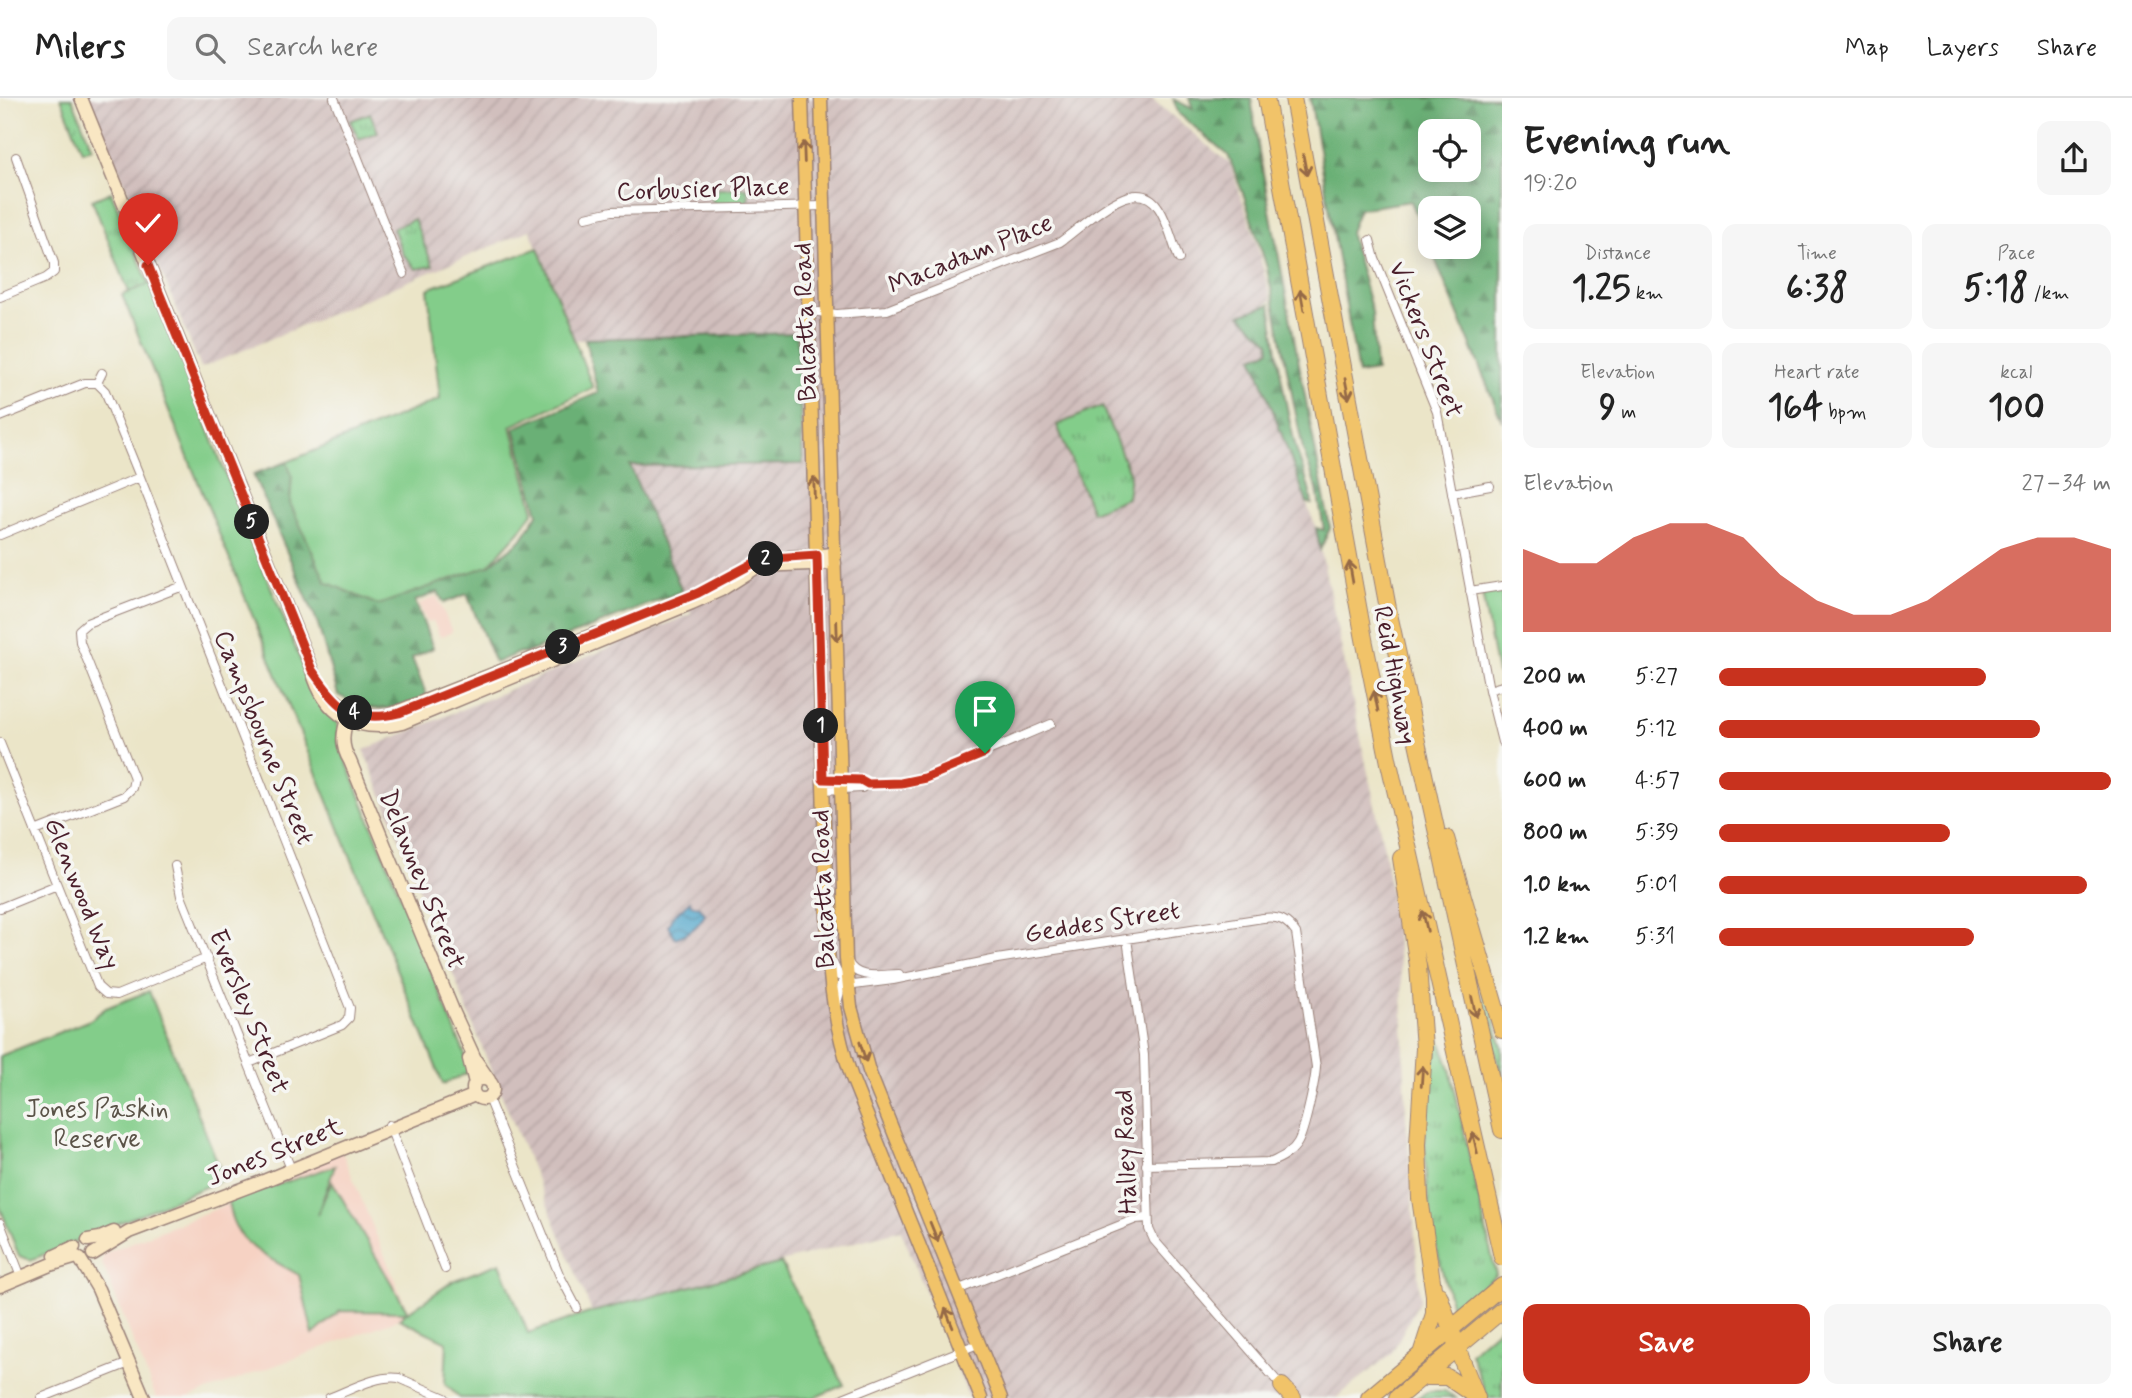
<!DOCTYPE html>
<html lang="en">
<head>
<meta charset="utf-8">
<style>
	:root { --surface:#fff; --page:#f6f6f6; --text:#222; --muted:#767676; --line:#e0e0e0; --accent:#c8321e }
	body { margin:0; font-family:Mynerve,sans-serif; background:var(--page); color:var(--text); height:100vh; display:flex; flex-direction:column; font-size:26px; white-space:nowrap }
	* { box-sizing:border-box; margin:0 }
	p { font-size:23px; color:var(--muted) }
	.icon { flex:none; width:38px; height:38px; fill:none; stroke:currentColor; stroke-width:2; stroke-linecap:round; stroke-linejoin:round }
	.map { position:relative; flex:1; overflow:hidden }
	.sheet { display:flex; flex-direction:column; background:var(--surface); width:630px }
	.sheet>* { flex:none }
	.fabs { position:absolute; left:1418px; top:21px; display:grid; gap:14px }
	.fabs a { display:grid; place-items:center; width:63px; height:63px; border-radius:14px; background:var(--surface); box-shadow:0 4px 18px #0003; font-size:35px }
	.pin { position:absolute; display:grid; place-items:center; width:60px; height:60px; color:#fff; margin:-72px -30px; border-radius:50% 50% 50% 0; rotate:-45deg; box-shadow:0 0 7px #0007 }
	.pin .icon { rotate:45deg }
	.km { position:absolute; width:35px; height:35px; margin:-18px; border-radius:50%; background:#222; color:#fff; font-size:19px; line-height:35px; text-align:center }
	.round { display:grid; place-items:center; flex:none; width:74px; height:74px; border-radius:14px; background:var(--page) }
	.summary { display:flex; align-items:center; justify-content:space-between; height:119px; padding:0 21px }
	h1 { font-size:38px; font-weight:700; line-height:52px }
	.stats { display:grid; grid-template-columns:repeat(3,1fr); gap:10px; height:119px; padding:7px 21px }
	.stats div { display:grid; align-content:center; border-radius:14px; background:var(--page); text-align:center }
	.stats b { font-size:35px; font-weight:700 }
	.stats small { font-size:19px; font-weight:400 }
	.stats p { font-size:19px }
	.chart { height:196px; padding:14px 21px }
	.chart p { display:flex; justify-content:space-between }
	.chart svg { width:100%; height:126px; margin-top:7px; fill:var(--accent); opacity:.7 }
	.button { display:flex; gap:14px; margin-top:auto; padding:14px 21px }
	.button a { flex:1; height:80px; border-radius:14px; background:var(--accent); color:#fff; font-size:28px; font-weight:700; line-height:80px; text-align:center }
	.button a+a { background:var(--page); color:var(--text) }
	ul { padding:0 21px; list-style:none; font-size:23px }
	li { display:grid; grid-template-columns:112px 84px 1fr; align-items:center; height:52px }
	li i { height:18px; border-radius:9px; background:var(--accent) }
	header { display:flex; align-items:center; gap:42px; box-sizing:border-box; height:98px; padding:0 35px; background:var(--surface); border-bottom:2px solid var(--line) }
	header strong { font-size:33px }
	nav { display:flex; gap:38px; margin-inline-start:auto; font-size:24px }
	.search { width:490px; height:63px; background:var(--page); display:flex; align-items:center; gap:18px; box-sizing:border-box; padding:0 24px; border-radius:14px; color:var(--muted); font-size:26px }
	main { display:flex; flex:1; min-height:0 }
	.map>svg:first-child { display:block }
	.built { fill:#f6d2c3 }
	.industrial { fill:url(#industrial-furrows) }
	.grass { fill:url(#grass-tufts); stroke:#66765a; stroke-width:2 }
	.forest { fill:url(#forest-firs); stroke:#5a6850; stroke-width:2; fill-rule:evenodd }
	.park { fill:#83cd8a; stroke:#66765a; stroke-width:2 }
	.water { fill:url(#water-waves); stroke:#4c627a; stroke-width:2 }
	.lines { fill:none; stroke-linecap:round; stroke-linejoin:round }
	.street-casing { stroke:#9a827a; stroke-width:10 }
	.secondary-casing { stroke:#9a827a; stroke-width:15 }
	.primary-casing { stroke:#9a827a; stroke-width:15 }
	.highway-casing { stroke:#9a827a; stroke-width:18 }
	.street { stroke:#fff; stroke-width:8 }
	.secondary { stroke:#f9e7c3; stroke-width:12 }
	.primary { stroke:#f1c369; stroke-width:12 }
	.highway { stroke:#f1c369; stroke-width:16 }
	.oneway { stroke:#956947 }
	.route-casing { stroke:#fff; stroke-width:14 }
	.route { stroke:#c8321e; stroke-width:9 }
	.labels { text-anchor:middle; stroke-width:7; stroke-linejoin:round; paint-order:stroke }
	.street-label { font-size:26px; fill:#4a1f2b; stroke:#f6f6f2 }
	.park-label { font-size:26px; fill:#5b5348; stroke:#f6f6f2 }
</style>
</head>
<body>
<header>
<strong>Milers</strong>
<div class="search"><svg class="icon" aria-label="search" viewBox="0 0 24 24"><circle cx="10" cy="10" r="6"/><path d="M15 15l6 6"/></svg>Search here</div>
<nav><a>Map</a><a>Layers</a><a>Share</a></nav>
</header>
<main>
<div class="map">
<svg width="1502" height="1300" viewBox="0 0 1502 1300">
	<defs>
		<pattern id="industrial-furrows" width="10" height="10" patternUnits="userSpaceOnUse" patternTransform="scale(1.75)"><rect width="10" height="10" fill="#d1bfbd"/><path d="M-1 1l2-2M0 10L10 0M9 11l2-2" fill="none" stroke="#b5a4a3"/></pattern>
		<pattern id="grass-tufts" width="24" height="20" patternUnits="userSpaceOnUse" patternTransform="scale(1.75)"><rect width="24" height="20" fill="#83cd8a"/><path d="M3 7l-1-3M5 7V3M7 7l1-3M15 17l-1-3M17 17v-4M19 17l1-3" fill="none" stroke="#6da671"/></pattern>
		<pattern id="forest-firs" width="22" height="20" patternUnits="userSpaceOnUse" patternTransform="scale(1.75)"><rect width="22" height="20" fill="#6ab076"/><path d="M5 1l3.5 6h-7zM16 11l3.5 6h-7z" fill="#598f61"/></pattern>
		<pattern id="water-waves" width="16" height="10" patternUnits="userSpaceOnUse" patternTransform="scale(1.75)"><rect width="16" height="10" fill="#4ea4ca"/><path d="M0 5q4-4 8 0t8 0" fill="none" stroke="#4385a4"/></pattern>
	</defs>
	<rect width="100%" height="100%" fill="#f6f6f2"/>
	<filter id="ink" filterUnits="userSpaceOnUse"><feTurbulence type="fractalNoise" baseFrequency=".0143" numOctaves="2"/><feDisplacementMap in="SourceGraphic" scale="14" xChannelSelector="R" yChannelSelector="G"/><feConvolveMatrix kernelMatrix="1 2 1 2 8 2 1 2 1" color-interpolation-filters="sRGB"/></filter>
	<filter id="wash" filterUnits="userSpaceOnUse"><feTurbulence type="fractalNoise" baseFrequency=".00686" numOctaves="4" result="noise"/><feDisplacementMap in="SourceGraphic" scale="28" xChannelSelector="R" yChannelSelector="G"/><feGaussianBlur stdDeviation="1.57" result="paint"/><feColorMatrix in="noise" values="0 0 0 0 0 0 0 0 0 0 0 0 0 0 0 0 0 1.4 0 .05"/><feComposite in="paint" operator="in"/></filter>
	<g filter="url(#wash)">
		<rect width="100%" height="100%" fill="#ebe5c8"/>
		<path class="built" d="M437,498L452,534L440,539L433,523L427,525L419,506Z
			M340,1049L408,1214L399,1221L188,1300H156L102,1165L103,1156L225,1107Z"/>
		<path class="industrial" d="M89,0H1151L1230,66L1256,142L1271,202L1260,210L1269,244L1286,352L1316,430L1384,750L1388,776L1402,886L1406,1020L1420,1202L1391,1256L1336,1300H969L901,1132L592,1214L490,969L364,652L691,516L629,367L803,365L797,235L575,242L530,132L201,270Z"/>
		<path class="grass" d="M61,0H72L92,50L82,53Z
			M370,15L378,34L359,41L350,23Z
			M747,90L749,100L746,105L715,106L711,100L712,97L717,96V91Z
			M111,94L149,186L129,194L92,102Z
			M414,121L433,168L416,171L403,156L393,130Z
			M1102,308L1130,377L1127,400L1092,414L1057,327Z
			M1478,862L1502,950V982L1475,864Z
			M1431,927H1435L1450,971L1496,1177L1453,1212C1443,1176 1432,1139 1428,1101C1421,1044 1429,984 1431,927Z
			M1502,1227V1300H1488L1470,1255Z
			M1436,1293H1444L1456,1300H1417L1427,1294Z"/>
		<path class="forest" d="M1189,0H1251L1259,54L1330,430L1320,452L1316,430L1324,432L1317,391L1303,352L1267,170L1244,98L1228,57L1179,16L1173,1L1193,11Z
			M1310,0H1502V323L1411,103L1359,111L1350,134L1372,214L1376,273L1358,276ZM1468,33V72H1430V33ZM1468,110V149H1430V110Z
			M1270,206C1277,254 1284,302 1296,350C1301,369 1310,386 1312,406L1307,405L1253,259L1270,252L1269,244L1240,217Z
			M797,235L803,366L630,368L682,493L524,556L520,554L495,565L467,496L444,505L438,494L415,503L433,550L412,560L428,601C389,611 374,618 338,597L317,523L253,376L287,364L292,377L290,405L488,468L521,442L538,416L514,330L598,295L585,241Z"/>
		<path class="park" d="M538,150L593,290L511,328L534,413L519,434L488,468L378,507L326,484L290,405L292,377L287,364L440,301L428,191Z
			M149,186H154L227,380L316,601C337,611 339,621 338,643L471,972L458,980L443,986L122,197Z
			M1502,493V574L1497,575L1482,495Z
			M149,893L224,1081L31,1162L19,1158L0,1109V958L90,922L106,910Z
			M335,1068L317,1117L332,1083L408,1214L455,1182L500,1165L528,1235L592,1214L781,1165L844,1287L813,1300H460L445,1286L447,1244L399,1221L406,1214L340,1213L313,1237L299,1177C265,1157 233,1147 228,1103Z"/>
		<path class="water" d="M690,803L691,807L700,809L705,816C699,828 689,836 675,840L668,828L672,819Z"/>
	</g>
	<g filter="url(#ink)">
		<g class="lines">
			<g class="street-casing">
				<path id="street" d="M334,0L404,176
					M586,119L612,113L823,108
					M1370,142L1375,161L1437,314L1489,592L1502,644
					M0,199L46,180L54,174V165L16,59
					M809,213L837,216L887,212L1060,144C1083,129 1134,73 1158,109C1168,123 1172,144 1179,161
					M102,275L97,285L105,293L140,379L350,910L349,920L342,927L249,965
					M0,319L85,285H97
					M1452,395L1490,388
					M0,437L140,379
					M1470,493L1502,488
					M1489,592L1502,588
					M0,645L98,889L106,896L117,897L207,860
					M823,681L861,683L868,686
					M823,692L862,690L868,686L901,685L925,680L1051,626
					M35,733L124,698L132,690L134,680L80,544L79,532L87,525L183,488
					M175,768L181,798L291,1071
					M0,810L57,787
					M1127,841L1144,957L1149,1131L1154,1142L1284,1291
					M832,863L839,878L854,887L893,882L997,861L1263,820C1279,818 1287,822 1296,835L1316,969C1315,984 1305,1031 1298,1044C1292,1055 1282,1059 1272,1064L1146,1067
					M848,864C857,883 881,876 899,876
					M837,905L842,886L850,881
					M488,1000L559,1176L577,1210
					M389,1027L445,1171
					M0,1125L21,1179
					M957,1192L1136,1121L1147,1120
					M41,1300L129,1265
					M329,1300C351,1292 375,1277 399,1280L445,1300
					M843,1300L980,1245"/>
			</g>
			<g class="secondary-casing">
				<path id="secondary" d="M81,0L312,572C324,617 357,636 402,625L692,505L721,492L759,468L835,465
					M789,459L835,456
					M335,602C350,615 366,620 386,618L595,536
					M348,617C343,634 340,647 350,663L454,915L476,963L489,982
					M469,961L475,985
					M473 991a10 10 0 1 1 20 0a10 10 0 1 1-20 0Z
					M88,1142L100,1140L114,1134
					M93,1156L129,1134L266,1082L475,997
					M55,1158L74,1149
					M80,1161L98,1191L144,1300
					M0,1188L50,1167L77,1159"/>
			</g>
			<g class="primary-casing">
				<path id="primary" d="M802,0L828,849C830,895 837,937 852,980L981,1300
					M821,0L846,861L851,909L869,973L1001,1300"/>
			</g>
			<g class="highway-casing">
				<path id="highway" d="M1266,0L1364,541L1389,665L1502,1159
					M1293,0L1389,516L1502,1032
					M1446,740L1502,932
					M1401,760L1418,868L1424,950L1418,1046L1420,1100L1434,1197V1216L1421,1256
					M1439,1197L1461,1260L1477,1300
					M1422,1279H1447L1475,1298
					M1282,1288L1293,1300
					M1369,1300L1502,1188
					M1397,1300L1502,1212"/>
			</g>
			<use href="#street" class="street"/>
			<use href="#secondary" class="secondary"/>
			<use href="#primary" class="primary"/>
			<use href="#highway" class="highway"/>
		</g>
		<defs><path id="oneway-shaft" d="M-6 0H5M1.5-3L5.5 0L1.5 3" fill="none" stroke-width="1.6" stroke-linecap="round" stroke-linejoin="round" transform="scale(1.75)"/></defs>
		<g class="oneway">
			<use href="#oneway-shaft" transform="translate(804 54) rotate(-92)"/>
			<use href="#oneway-shaft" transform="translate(1305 67) rotate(79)"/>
			<use href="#oneway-shaft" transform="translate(1302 202) rotate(-100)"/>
			<use href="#oneway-shaft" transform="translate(1347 291) rotate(79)"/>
			<use href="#oneway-shaft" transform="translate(814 389) rotate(-92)"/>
			<use href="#oneway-shaft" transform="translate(1351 474) rotate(-100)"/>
			<use href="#oneway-shaft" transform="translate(837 533) rotate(88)"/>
			<use href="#oneway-shaft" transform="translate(1376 603) rotate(-101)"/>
			<use href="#oneway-shaft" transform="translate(1425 823) rotate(-103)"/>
			<use href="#oneway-shaft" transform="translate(1474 909) rotate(77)"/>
			<use href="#oneway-shaft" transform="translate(863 954) rotate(72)"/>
			<use href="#oneway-shaft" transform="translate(1422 978) rotate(-86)"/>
			<use href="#oneway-shaft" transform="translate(1475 1045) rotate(-103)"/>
			<use href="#oneway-shaft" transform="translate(934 1134) rotate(68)"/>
			<use href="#oneway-shaft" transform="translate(949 1220) rotate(-112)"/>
		</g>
	</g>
	<g class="lines" filter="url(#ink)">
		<g class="route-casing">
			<path id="route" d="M148,167L312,572C337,607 351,627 399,615L698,495L754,465L774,460L817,457L823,681L861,682L868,686L901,685L925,680L985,655"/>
		</g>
		<use href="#route" class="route"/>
	</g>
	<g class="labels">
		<g class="street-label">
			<text transform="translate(703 90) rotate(-2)" y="9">Corbusier Place</text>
			<text transform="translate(970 155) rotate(-22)" y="9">Macadam Place</text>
			<text transform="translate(804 224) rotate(-92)" y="9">Balcatta Road</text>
			<text transform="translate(1427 241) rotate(69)" y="9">Vickers Street</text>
			<text transform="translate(1396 577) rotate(79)" y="9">Reid Highway</text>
			<text transform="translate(265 639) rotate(68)" y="9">Campsbourne Street</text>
			<text transform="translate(423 781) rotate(68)" y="9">Delawney Street</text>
			<text transform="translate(822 791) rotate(-92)" y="9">Balcatta Road</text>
			<text transform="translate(83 795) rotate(68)" y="9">Glenwood Way</text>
			<text transform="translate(1102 823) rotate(-9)" y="9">Geddes Street</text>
			<text transform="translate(250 913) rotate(68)" y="9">Eversley Street</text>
			<text transform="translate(274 1053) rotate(-22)" y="9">Jones Street</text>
			<text transform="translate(1125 1054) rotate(-92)" y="9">Halley Road</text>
		</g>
		<g class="park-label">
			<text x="97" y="1019">Jones Paskin<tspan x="97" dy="30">Reserve</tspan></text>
		</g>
	</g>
</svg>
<div class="fabs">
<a><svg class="icon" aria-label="locate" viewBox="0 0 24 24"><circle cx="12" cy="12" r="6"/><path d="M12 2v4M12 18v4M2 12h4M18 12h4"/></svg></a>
<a><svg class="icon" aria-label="layers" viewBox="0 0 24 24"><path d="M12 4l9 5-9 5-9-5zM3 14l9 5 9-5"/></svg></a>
</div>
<div class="pin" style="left:985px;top:655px;background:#1e9e55"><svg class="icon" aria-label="arrive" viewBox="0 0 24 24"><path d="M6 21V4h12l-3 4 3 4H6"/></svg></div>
<div class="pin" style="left:148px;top:167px;background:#d93025"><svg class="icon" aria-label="check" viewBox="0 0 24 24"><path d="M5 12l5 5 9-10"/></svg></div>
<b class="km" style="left:821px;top:628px">1</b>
<b class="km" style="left:766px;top:461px">2</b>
<b class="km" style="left:563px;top:549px">3</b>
<b class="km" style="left:355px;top:615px">4</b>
<b class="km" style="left:252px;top:424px">5</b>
</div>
<section class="sheet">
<div class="summary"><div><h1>Evening run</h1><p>19:20</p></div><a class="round"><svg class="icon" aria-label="share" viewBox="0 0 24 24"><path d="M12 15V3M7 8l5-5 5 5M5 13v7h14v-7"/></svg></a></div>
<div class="stats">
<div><p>Distance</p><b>1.25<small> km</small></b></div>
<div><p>Time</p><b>6:38</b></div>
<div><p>Pace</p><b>5:18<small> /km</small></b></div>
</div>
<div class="stats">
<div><p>Elevation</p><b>9<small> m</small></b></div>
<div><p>Heart rate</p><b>164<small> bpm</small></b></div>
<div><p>kcal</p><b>100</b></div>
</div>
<div class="chart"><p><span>Elevation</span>27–34 m</p>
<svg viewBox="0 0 160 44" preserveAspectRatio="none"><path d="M0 44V15L10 20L20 20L30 11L40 6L50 6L60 11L70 24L80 33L90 38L100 38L110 33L120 24L130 15L140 11L150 11L160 15V44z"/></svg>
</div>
<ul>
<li><b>200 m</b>5:27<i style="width:68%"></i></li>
<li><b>400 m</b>5:12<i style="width:82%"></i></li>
<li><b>600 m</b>4:57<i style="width:100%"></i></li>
<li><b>800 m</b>5:39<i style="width:59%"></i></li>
<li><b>1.0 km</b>5:01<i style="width:94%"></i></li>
<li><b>1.2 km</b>5:31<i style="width:65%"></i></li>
</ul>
<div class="button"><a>Save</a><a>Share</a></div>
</section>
</main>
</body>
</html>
